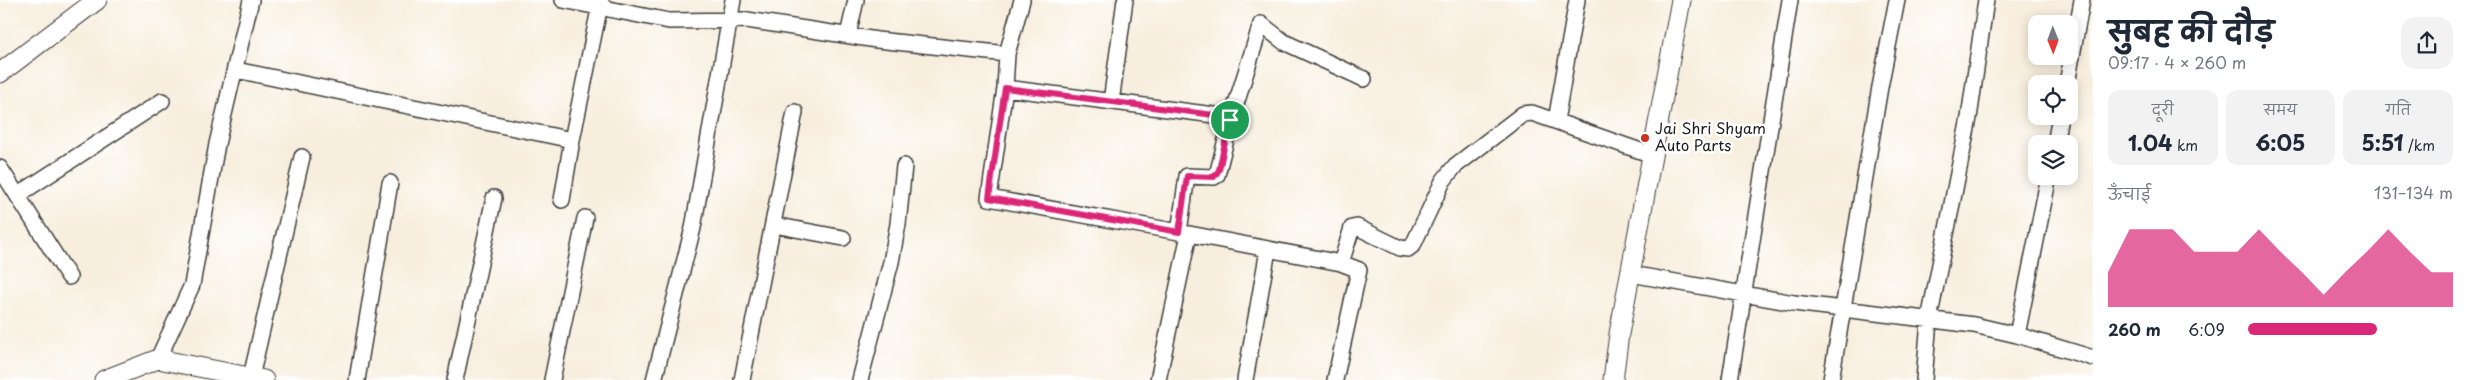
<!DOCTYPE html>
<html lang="hi">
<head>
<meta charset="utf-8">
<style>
	:root { --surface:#fff; --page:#f2f2f3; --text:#1f2937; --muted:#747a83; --accent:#db2777 }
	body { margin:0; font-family:"Playpen Sans","Playpen Sans Deva",sans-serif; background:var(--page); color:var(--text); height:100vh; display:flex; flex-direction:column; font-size:19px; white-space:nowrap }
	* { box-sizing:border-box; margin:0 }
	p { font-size:16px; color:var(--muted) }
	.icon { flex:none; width:28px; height:28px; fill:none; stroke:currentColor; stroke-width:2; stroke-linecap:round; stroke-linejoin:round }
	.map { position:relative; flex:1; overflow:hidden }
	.sheet { display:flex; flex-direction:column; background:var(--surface); width:375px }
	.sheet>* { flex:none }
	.needle { width:32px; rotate:179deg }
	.tools { position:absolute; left:2028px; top:15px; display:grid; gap:10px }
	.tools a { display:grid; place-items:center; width:50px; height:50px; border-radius:10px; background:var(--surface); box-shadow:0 2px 12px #0003; font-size:25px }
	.pin { position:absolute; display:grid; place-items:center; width:42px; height:42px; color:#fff; margin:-21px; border:2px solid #fff; border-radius:50%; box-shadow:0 1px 5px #0007 }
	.round { display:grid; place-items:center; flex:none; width:52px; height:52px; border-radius:15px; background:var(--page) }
	.summary { display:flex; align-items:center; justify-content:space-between; height:85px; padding:0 15px }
	h1 { font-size:28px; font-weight:700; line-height:38px }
	.figures { display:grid; grid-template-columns:repeat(3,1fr); gap:8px; height:85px; padding:5px 15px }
	.figures div { display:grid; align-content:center; border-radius:12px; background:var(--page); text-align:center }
	.figures b { font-size:21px; font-weight:700 }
	.figures small { font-size:14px; font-weight:400 }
	.figures p { font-size:14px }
	.chart { height:140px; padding:10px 15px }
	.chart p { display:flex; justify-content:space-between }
	.chart svg { width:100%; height:90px; margin-top:5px; fill:var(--accent); opacity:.7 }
	ul { padding:0 15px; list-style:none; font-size:16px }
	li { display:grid; grid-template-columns:80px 60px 1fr; align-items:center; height:38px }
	li i { height:12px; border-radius:6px; background:var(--accent) }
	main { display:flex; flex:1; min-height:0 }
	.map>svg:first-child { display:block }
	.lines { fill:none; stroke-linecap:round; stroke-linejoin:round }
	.minor-casing { stroke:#3d3c39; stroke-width:18 }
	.tertiary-casing { stroke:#3d3c39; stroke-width:21 }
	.minor { stroke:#fff; stroke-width:15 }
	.tertiary { stroke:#fff; stroke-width:19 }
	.route-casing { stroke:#fff; stroke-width:10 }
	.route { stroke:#db2777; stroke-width:6 }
	.poi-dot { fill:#c8321e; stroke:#fff; stroke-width:2 }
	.labels { text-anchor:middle; stroke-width:5; stroke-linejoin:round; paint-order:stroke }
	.poi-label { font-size:15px; fill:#1c1c1c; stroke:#fff; text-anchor:start }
</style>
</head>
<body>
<main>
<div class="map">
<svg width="2093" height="380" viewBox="0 0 2093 380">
	<rect width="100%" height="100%" fill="#fff"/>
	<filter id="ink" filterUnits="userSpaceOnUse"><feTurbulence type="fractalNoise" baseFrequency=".02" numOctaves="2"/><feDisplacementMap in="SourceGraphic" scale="10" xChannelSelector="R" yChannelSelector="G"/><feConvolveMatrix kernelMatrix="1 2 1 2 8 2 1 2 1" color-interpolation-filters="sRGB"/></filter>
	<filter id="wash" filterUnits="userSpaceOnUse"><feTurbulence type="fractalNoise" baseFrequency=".0096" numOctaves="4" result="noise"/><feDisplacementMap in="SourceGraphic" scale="20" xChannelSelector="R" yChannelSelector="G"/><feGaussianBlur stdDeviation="1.12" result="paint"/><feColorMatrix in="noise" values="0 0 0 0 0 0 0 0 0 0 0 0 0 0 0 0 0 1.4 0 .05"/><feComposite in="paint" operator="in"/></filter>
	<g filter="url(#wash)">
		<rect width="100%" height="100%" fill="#f7eedd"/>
	</g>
	<g filter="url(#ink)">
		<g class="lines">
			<g class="minor-casing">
				<path id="minor" d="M563,0L669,21L747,20L877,40L1007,54L1005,88L1214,115L1231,120L1217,175L1214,177L1187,176L1179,232L1341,263L1352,228L1357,227L1400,248L1408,249L1413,245L1443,181L1455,166L1523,114L1532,113L1652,155
					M848,35L856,0
					M1007,54L1022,0
					M236,70L572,140L601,0
					M2067,84L2082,0
					M1005,88L989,198L1179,232
					M1111,102L1125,0
					M1231,120L1261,24L1284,42L1364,79
					M1556,121L1577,0
					M2055,144L2060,116
					M0,168L69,277
					M18,195L162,101
					M562,200L572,140
					M774,225L843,238
					M1631,274L1794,303L1974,325L2017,335L2093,358
					M2017,335L2049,176
					M158,359L192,285L217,144L251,0
					M251,377L302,157
					M357,380L390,183
					M455,380L494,198
					M552,380L585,218
					M654,380L693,228L733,0
					M742,380L795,112
					M860,380L891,262L898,224L904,166
					M1158,380L1189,234
					M1245,380L1268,250
					M1335,380L1359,270L1341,263
					M1730,380L1790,0
					M1831,380L1880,87L1897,0
					M1924,380L1929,320L1969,118L1986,0"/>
			</g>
			<g class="tertiary-casing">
				<path id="tertiary" d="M0,73L97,0
					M104,380L158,359L264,380
					M1613,380L1619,334L1681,0"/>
			</g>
			<use href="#minor" class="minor"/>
			<use href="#tertiary" class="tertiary"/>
		</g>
	</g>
	<g class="lines" filter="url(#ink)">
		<g class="route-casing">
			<path id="route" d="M1005,88L1214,115L1230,120L1219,170L1214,177L1187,176L1179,232L989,198Z"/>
		</g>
		<use href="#route" class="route"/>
	</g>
	<circle class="poi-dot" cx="1645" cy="138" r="5"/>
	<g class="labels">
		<g class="poi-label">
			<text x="1655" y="134">Jai Shri Shyam<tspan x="1655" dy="17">Auto Parts</tspan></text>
		</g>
	</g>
</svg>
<div class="tools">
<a><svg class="needle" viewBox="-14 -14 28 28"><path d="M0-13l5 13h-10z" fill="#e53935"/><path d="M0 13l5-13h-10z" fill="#747a83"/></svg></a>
<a><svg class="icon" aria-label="locate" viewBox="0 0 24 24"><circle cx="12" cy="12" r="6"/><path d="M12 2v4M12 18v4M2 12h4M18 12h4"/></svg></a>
<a><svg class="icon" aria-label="layers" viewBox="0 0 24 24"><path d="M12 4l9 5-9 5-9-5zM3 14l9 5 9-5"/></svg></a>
</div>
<div class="pin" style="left:1230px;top:120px;background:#1e9e55"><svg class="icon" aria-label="arrive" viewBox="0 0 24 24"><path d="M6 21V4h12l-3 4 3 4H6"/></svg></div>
</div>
<section class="sheet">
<div class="summary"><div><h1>सुबह की दौड़</h1><p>09:17 · 4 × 260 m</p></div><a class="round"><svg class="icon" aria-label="share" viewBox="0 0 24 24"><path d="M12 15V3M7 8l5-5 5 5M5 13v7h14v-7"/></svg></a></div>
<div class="figures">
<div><p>दूरी</p><b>1.04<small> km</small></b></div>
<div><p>समय</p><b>6:05</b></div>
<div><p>गति</p><b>5:51<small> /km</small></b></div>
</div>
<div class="chart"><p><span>ऊँचाई</span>131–134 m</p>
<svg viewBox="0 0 160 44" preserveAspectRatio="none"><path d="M0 44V27L10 6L20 6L30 6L40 17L50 17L60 17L70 6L80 17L90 27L100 38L110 27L120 17L130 6L140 17L150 27L160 27V44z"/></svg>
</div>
<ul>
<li><b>260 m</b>6:09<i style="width:63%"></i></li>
</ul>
</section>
</main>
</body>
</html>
